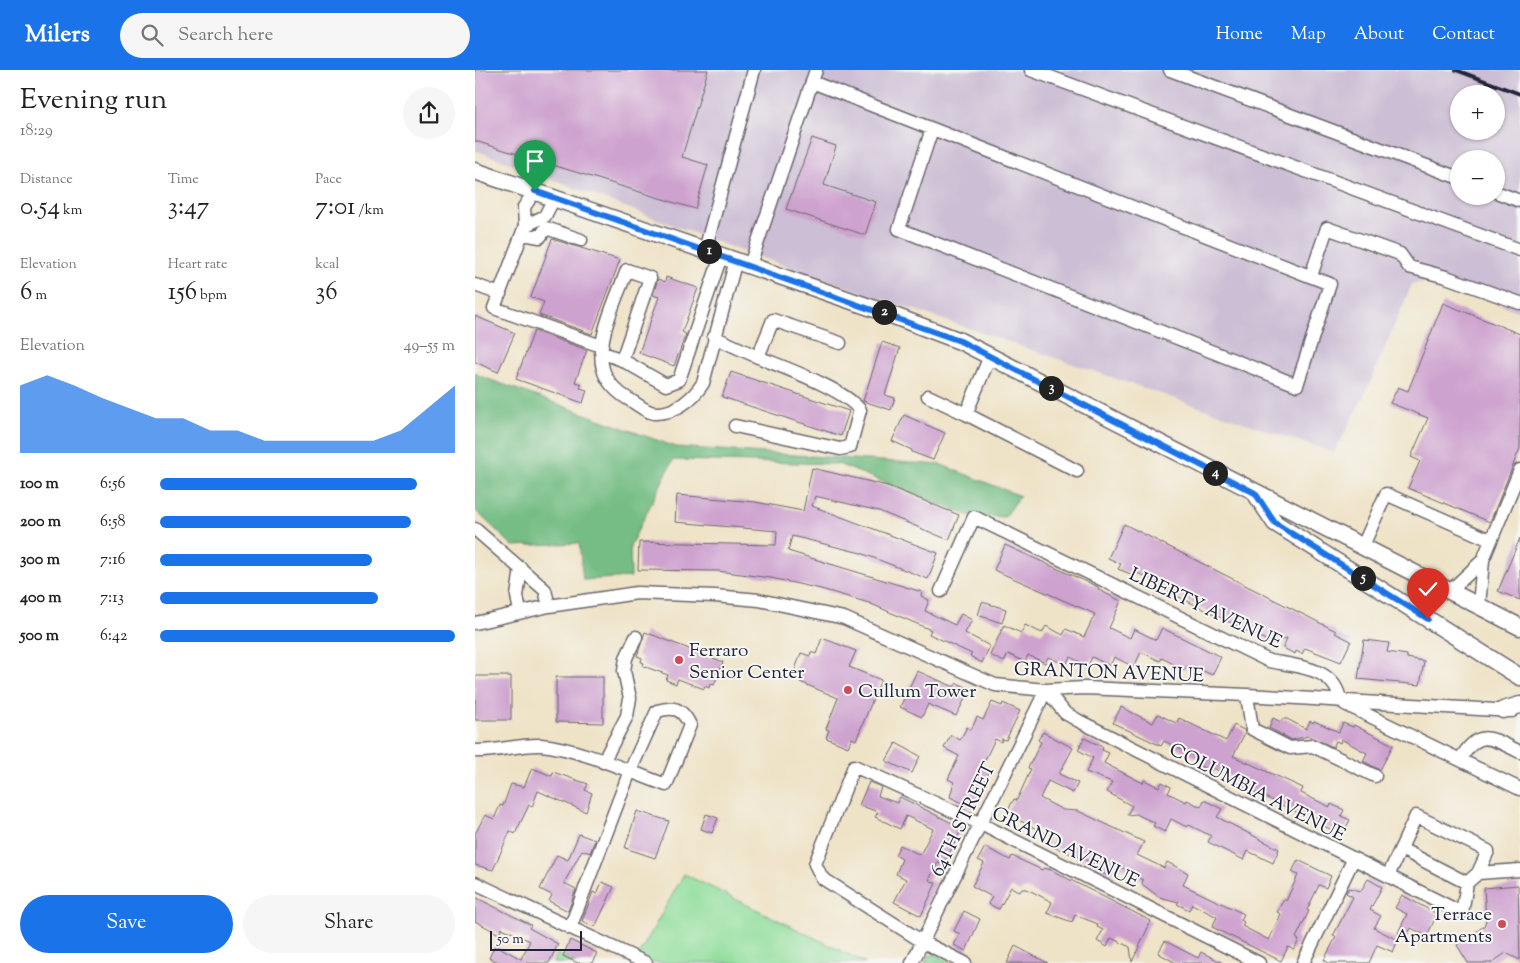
<!DOCTYPE html>
<html lang="en">
<head>
<meta charset="utf-8">
<style>
	:root { --surface:#fff; --page:#f6f6f6; --text:#222; --muted:#767676; --accent:#1a73e8 }
	body { margin:0; font-family:"Sorts Mill Goudy",serif; background:var(--page); color:var(--text); height:100vh; display:flex; flex-direction:column; font-size:19px; white-space:nowrap }
	* { box-sizing:border-box; margin:0 }
	p { font-size:16px; color:var(--muted) }
	.icon { flex:none; width:28px; height:28px; fill:none; stroke:currentColor; stroke-width:2; stroke-linecap:round; stroke-linejoin:round }
	.map { position:relative; flex:1; overflow:hidden }
	.sheet { display:flex; flex-direction:column; background:var(--surface); width:475px }
	.sheet>* { flex:none }
	.controls { position:absolute; left:975px; top:15px; display:grid; gap:10px }
	.controls a { display:grid; place-items:center; width:55px; height:55px; border-radius:50%; background:var(--surface); box-shadow:0 1px 4px #0004; font-size:25px }
	.scale { position:absolute; left:15px; bottom:12px; width:92px; box-sizing:border-box; padding-left:5px; border:2px solid #22223b; border-top:0; font-size:14px; line-height:18px; white-space:nowrap; color:#22223b; -webkit-text-stroke:4px #f6f6f2; paint-order:stroke }
	.pin { position:absolute; display:grid; place-items:center; width:42px; height:42px; color:#fff; margin:-51px -21px; border-radius:50% 50% 50% 0; rotate:-45deg; box-shadow:0 0 5px #0007 }
	.pin .icon { rotate:45deg }
	.km { position:absolute; width:25px; height:25px; margin:-12px; border-radius:50%; background:#222; color:#fff; font-size:14px; line-height:25px; text-align:center }
	.round { display:grid; place-items:center; flex:none; width:52px; height:52px; border-radius:26px; background:var(--page) }
	.summary { display:flex; align-items:center; justify-content:space-between; height:85px; padding:0 20px }
	h1 { font-size:28px; font-weight:600; line-height:38px }
	.metrics { display:grid; grid-template-columns:repeat(3,1fr); gap:8px; height:85px; padding:5px 20px }
	.metrics div { display:grid; align-content:center }
	.metrics b { font-size:25px; font-weight:600 }
	.metrics small { font-size:14px; font-weight:400 }
	.metrics p { font-size:14px }
	.chart { height:140px; padding:10px 20px }
	.chart p { display:flex; justify-content:space-between }
	.chart svg { width:100%; height:90px; margin-top:5px; fill:var(--accent); opacity:.7 }
	.action { display:flex; gap:10px; margin-top:auto; padding:10px 20px }
	.action a { flex:1; height:58px; border-radius:30px; background:var(--accent); color:#fff; font-size:20px; font-weight:600; line-height:58px; text-align:center }
	.action a+a { background:var(--page); color:var(--text) }
	ul { padding:0 20px; list-style:none; font-size:16px }
	li { display:grid; grid-template-columns:80px 60px 1fr; align-items:center; height:38px }
	li i { height:12px; border-radius:6px; background:var(--accent) }
	header { display:flex; align-items:center; gap:30px; box-sizing:border-box; height:70px; padding:0 25px; background:var(--accent); color:#fff }
	header strong { font-size:24px }
	nav { display:flex; gap:28px; margin-inline-start:auto; font-size:18px }
	.search { width:350px; height:45px; background:var(--page); display:flex; align-items:center; gap:12px; box-sizing:border-box; padding:0 18px; border-radius:28px; color:var(--muted); font-size:19px }
	main { display:flex; flex:1; min-height:0 }
	.map>svg:first-child { display:block }
	.industrial { fill:#ccbed4; fill-rule:evenodd }
	.green { fill:#91de9c; stroke:#5a806c }
	.forest { fill:#74bd84; stroke:#4b7060 }
	.building { fill:#cea2cf }
	.lines { fill:none; stroke-linecap:round; stroke-linejoin:round }
	.minor-casing { stroke:#6a666c; stroke-width:15 }
	.major-casing { stroke:#6a666c; stroke-width:19 }
	.minor { stroke:#fff; stroke-width:12 }
	.major { stroke:#fff; stroke-width:16 }
	.rail { stroke:#22223b; stroke-width:4 }
	.route-casing { stroke:#fff; stroke-width:10 }
	.route { stroke:#1a73e8; stroke-width:6 }
	.poi-dot { fill:#d1495b; stroke:#f6f6f2; stroke-width:2 }
	.labels { text-anchor:middle; stroke-width:4; stroke-linejoin:round; paint-order:stroke }
	.street-label { font-size:19px; fill:#22223b; stroke:#f6f6f2 }
	.poi-label { font-size:19px; fill:#22223b; stroke:#f6f6f2; text-anchor:start }
</style>
</head>
<body>
<header>
<strong>Milers</strong>
<div class="search"><svg class="icon" aria-label="search" viewBox="0 0 24 24"><circle cx="10" cy="10" r="6"/><path d="M15 15l6 6"/></svg>Search here</div>
<nav><a>Home</a><a>Map</a><a>About</a><a>Contact</a></nav>
</header>
<main>
<section class="sheet">
<div class="summary"><div><h1>Evening run</h1><p>18:29</p></div><a class="round"><svg class="icon" aria-label="share" viewBox="0 0 24 24"><path d="M12 15V3M7 8l5-5 5 5M5 13v7h14v-7"/></svg></a></div>
<div class="metrics">
<div><p>Distance</p><b>0.54<small> km</small></b></div>
<div><p>Time</p><b>3:47</b></div>
<div><p>Pace</p><b>7:01<small> /km</small></b></div>
</div>
<div class="metrics">
<div><p>Elevation</p><b>6<small> m</small></b></div>
<div><p>Heart rate</p><b>156<small> bpm</small></b></div>
<div><p>kcal</p><b>36</b></div>
</div>
<div class="chart"><p><span>Elevation</span>49–55 m</p>
<svg viewBox="0 0 160 44" preserveAspectRatio="none"><path d="M0 44V11L10 6L20 11L30 17L40 22L50 27L60 27L70 33L80 33L90 38L100 38L110 38L120 38L130 38L140 33L150 22L160 11V44z"/></svg>
</div>
<ul>
<li><b>100 m</b>6:56<i style="width:87%"></i></li>
<li><b>200 m</b>6:58<i style="width:85%"></i></li>
<li><b>300 m</b>7:16<i style="width:72%"></i></li>
<li><b>400 m</b>7:13<i style="width:74%"></i></li>
<li><b>500 m</b>6:42<i style="width:100%"></i></li>
</ul>
<div class="action"><a>Save</a><a>Share</a></div>
</section>
<div class="map">
<svg width="1045" height="893" viewBox="0 0 1045 893">
	<rect width="100%" height="100%" fill="#f6f6f2"/>
	<filter id="ink" filterUnits="userSpaceOnUse"><feTurbulence type="fractalNoise" baseFrequency=".02" numOctaves="2"/><feDisplacementMap in="SourceGraphic" scale="10" xChannelSelector="R" yChannelSelector="G"/><feConvolveMatrix kernelMatrix="1 2 1 2 8 2 1 2 1" color-interpolation-filters="sRGB"/></filter>
	<filter id="wash" filterUnits="userSpaceOnUse"><feTurbulence type="fractalNoise" baseFrequency=".0096" numOctaves="4" result="noise"/><feDisplacementMap in="SourceGraphic" scale="20" xChannelSelector="R" yChannelSelector="G"/><feGaussianBlur stdDeviation="1.12" result="paint"/><feColorMatrix in="noise" values="0 0 0 0 0 0 0 0 0 0 0 0 0 0 0 0 0 1.4 0 .05"/><feComposite in="paint" operator="in"/></filter>
	<g filter="url(#wash)">
		<rect width="100%" height="100%" fill="#efe3c7"/>
		<path class="industrial" d="M0,0H1045V242L984,219L956,212L937,214L889,326L859,383L258,178L0,80ZM984,24H1021V61H984ZM984,89H1021V126H984Z"/>
		<path class="green" d="M209,804L391,893H159Z
			M82,884L101,893H78Z
			M461,885L477,893H450L453,886Z"/>
		<path class="forest" d="M0,302L5,306L201,377L467,395L545,426L530,447L492,445L363,394L198,390L155,476L156,507L108,510L104,473L38,476L0,440Z"/>
		<g id="blocks">
			<path class="building" d="M0,0H233L207,87L233,95L220,139L0,71Z
				M337,68L361,76L349,115L401,132L390,165L311,139Z
				M77,169L145,190L117,264L64,245L69,232L56,227Z
				M191,207L223,218L207,262L211,264L199,296L164,283L184,227L178,225L183,209L190,212Z
				M968,233L1045,264V378L1015,452L933,418L945,391L936,387L953,348L915,333L923,317L933,321Z
				M0,246L40,263L23,302L0,292Z
				M59,261L112,280L100,312L107,314L105,318L112,320L108,333L41,309Z
				M407,272L425,278L410,325L420,328L416,340L388,331Z
				M256,302L374,341L366,366L247,327Z
				M429,345L470,363L458,390L437,382V380L417,371Z
				M337,398L413,416L484,445L474,470L404,441L340,426L337,436L463,483L453,509L386,483L317,466L313,481L447,522L446,526L454,530L450,541L480,555L486,544L497,550L490,563L515,576L507,593L495,586L497,584L454,564L456,560L394,533L346,519L296,508L243,501L163,500L164,472L301,475L302,461L200,452L202,425L280,432L328,441Z
				M649,454L861,561L860,563L876,571L866,592L830,578L827,584L821,581L820,584L808,578L812,568L797,573L690,520L691,517L673,508L660,502L658,505L643,499L646,494L633,488Z
				M1045,468V530L1023,521Z
				M530,475L623,517L624,520L646,531L634,558L655,568L659,559L681,570L687,558L746,587L737,605L720,597L719,600L712,596L710,600L687,588L685,591L666,582L659,597L639,587L635,596L617,587L613,596L595,587L591,595L573,587L570,593L553,585L550,592L533,584L529,592L515,585L529,555L546,563L550,555L567,563L571,556L588,565L591,559L609,567L620,544L519,500Z
				M507,532L531,539L527,553L503,545Z
				M170,562L248,592L239,615L235,614L234,618L230,616L229,619L203,609L201,614L191,610L193,605L168,596L169,593L166,592L167,588L162,586Z
				M347,568L381,581L374,597L406,610L381,670L377,668L373,677L351,668L354,660L351,659L363,628L325,612L326,608L318,605L326,583L335,586L336,582L341,584Z
				M889,570L914,573L912,582L932,585V588L949,591L945,615L883,609Z
				M442,601L477,616H480L482,613L495,619L481,646L453,634L447,647L425,637Z
				M0,606H36V650H0Z
				M81,607H128V653L81,652Z
				M517,632L527,636L528,633L545,641L531,670L527,669L526,672L520,669L507,696L515,700L498,738L475,727L479,712L473,709L484,686L469,678L476,665L485,670L492,657L496,660L502,647L508,650Z
				M646,637L678,653L683,644L701,653L704,648L751,671L759,655L769,660L770,663L758,686L828,718L826,723L855,737L856,734L869,740L866,746L875,750L867,765L847,755L849,751L829,742L828,745L817,740L775,720L759,711L760,709L738,698L736,701L725,696L727,690L689,671L686,676L638,653Z
				M798,648L806,652L807,649H812L831,659L835,651L838,653L839,651L864,662L868,653L878,657L879,655L918,675L905,700L888,691L892,683L866,669L865,673L861,671L858,677L833,666L817,670L794,658Z
				M568,662L598,678L584,704L603,713L598,723L573,711L565,728L588,740L603,741L669,772L662,785L689,798L692,792L713,803L708,815L769,844L766,850L769,852L767,856L794,870L806,844L802,842L809,829L811,831L823,805L817,802L823,790L856,806L851,818L844,815L832,840L834,841L821,868L824,870L819,880L813,877L806,891L737,857L742,847L717,834L714,840L702,834L704,832L684,827L667,814L668,810L662,807L663,805L641,795L635,807L616,797L618,793L574,775L578,767L531,744L539,729L542,730L556,699L553,698L566,672L563,670Z
				M609,668L628,677L627,680L634,683L629,693L668,713L669,710L684,717L687,712L696,717L693,723L711,732L712,730L726,737L729,730L747,739L742,747L804,779L798,793L773,781L769,790L733,772L736,766L714,755L712,757L696,749L690,762L678,756L680,753L661,744L652,745L657,736L632,722L637,712L611,702L618,688L603,680Z
				M421,673L445,686L437,703L411,691Z
				M57,698L77,706L78,702L113,714L110,720L117,723L111,742L63,721L57,737L54,735L40,764L35,761L18,800L0,795V764L10,745L19,749L25,735L28,736L36,714L49,717Z
				M394,712L406,717L403,726L422,733L425,727L487,758L471,790L469,789L467,793L463,792L454,810L461,813L446,846L419,832L431,809L421,804L427,789L420,785L425,775L445,785L458,759L431,746L425,759L400,747L403,742L384,735Z
				M162,741L194,751L180,788L150,778Z
				M231,744L243,748L237,763L226,759Z
				M104,764L120,770L115,783L107,780L89,813L101,819L93,841L74,831L77,825L65,819L82,785L93,790Z
				M510,777L535,790L537,786L567,800L569,798L576,800L676,851L657,892L655,877L636,868L632,877L622,871L628,860L622,857L623,854L600,845L597,852L572,843L577,832L552,819H547L545,822L536,817L524,839L513,834L517,827L497,816L509,793L503,790Z
				M893,809L907,817L895,840L906,846L899,858L923,870L918,882L902,875L894,893H854L849,890L861,867L858,866L878,827L871,823L874,818L886,821Z
				M127,812L139,817L120,857L107,851L118,822L122,824Z
				M1043,815L1045,890L1031,883L1016,893H993L982,875L1009,856L1011,850L1009,818Z
				M927,825L962,844L952,866L936,858L931,867L923,863L932,844L920,838Z
				M0,827L56,855L54,858L83,874L74,893H25L14,888L20,875L46,889L55,871L27,858L24,864L0,851Z
				M489,841L505,849L491,881L479,875L485,864L479,861Z
				M95,870L122,883L117,893H103L88,886Z
				M690,871L723,888L726,882L748,893H701L683,883Z
				M540,876L573,893H532Z"/>
		</g>
	</g>
	<g filter="url(#ink)">
		<use href="#blocks" fill-opacity="0" stroke="#6a666c" stroke-width="1"/>
		<g class="lines">
			<g class="minor-casing">
				<path id="minor" d="M556,0L1045,180
					M695,0L984,108
					M337,12L855,214L822,315L424,159L457,59
					M60,121L49,137L50,156L19,238L126,276
					M1021,122L1045,131
					M50,156L70,146L79,128
					M48,164L65,167L71,158L106,170
					M230,180L279,0
					M275,195L341,0
					M836,206L852,158L925,184L934,197L971,207L1045,233
					M0,215L25,224
					M239,267L283,287L298,250L365,273
					M126,282L147,290L191,315L204,310L246,186
					M515,286L491,344L602,401
					M147,290L175,208L152,200C142,227 120,271 128,299C132,313 143,323 155,330C162,334 171,342 179,343C200,344 218,329 228,313L261,190
					M453,326L491,344
					M260,356L365,379L375,377L385,340C369,319 310,298 283,287
					M0,459L70,520L74,536
					M887,478L911,424L1015,470
					M466,521L499,447L794,591C820,596 861,597 865,631
					M975,521L1008,490
					M1004,536L1008,490L1045,400
					M45,542L42,526L46,498
					M0,553L74,536L162,523L240,526L284,530L369,548L520,615L571,620L610,618L772,625L1037,641
					M571,620L590,643L604,651L987,843L992,813L1003,803L1013,781L941,746L913,806
					M772,625L777,659L815,678L838,676L900,706
					M870,634L1045,719
					M0,681C22,682 44,674 66,675C102,678 156,702 191,715L215,655C207,638 199,636 182,641L155,701L95,858
					M985,690C1004,657 1016,668 1045,682
					M128,692L152,646L155,628L149,601L151,588L161,567
					M926,779L992,813
					M1003,803L1045,800
					M0,813L171,893
					M437,893L571,620
					M490,893L448,872L347,808L340,794L379,696L506,754L784,893
					M828,893L878,790"/>
			</g>
			<g class="major-casing">
				<path id="major" d="M0,101L406,241L485,271L1045,557
					M780,423L800,453L1045,607
					M1028,640L1045,635"/>
			</g>
			<use href="#minor" class="minor"/>
			<use href="#major" class="major"/>
			<path class="rail" d="M981,0L1045,24"/>
		</g>
	</g>
	<g class="lines" filter="url(#ink)">
		<g class="route-casing">
			<path id="route" d="M60,121L485,271L780,423L800,453L953,549"/>
		</g>
		<use href="#route" class="route"/>
	</g>
	<g class="poi-dot">
		<circle cx="204" cy="590" r="5"/>
		<circle cx="373" cy="620" r="5"/>
		<circle cx="1027" cy="854" r="5"/>
	</g>
	<g class="labels">
		<g class="street-label">
			<text transform="translate(731 537) rotate(25)" y="7">LIBERTY AVENUE</text>
			<text transform="translate(634 601) rotate(2)" y="7">GRANTON AVENUE</text>
			<text transform="translate(783 721) rotate(27)" y="7">COLUMBIA AVENUE</text>
			<text transform="translate(487 749) rotate(-64)" y="7">64TH STREET</text>
			<text transform="translate(591 776) rotate(26)" y="7">GRAND AVENUE</text>
		</g>
		<g class="poi-label">
			<text x="214" y="586">Ferraro<tspan x="214" dy="22">Senior Center</tspan></text>
			<text x="383" y="627">Cullum Tower</text>
			<text x="1017" y="850" text-anchor="end">Terrace<tspan x="1017" dy="22">Apartments</tspan></text>
		</g>
	</g>
</svg>
<div class="controls">
<a>+</a>
<a>−</a>
</div>
<div class="scale">50 m</div>
<div class="pin" style="left:60px;top:121px;background:#1e9e55"><svg class="icon" aria-label="arrive" viewBox="0 0 24 24"><path d="M6 21V4h12l-3 4 3 4H6"/></svg></div>
<div class="pin" style="left:953px;top:549px;background:#d93025"><svg class="icon" aria-label="check" viewBox="0 0 24 24"><path d="M5 12l5 5 9-10"/></svg></div>
<b class="km" style="left:234px;top:181px">1</b>
<b class="km" style="left:409px;top:242px">2</b>
<b class="km" style="left:576px;top:318px">3</b>
<b class="km" style="left:740px;top:403px">4</b>
<b class="km" style="left:888px;top:508px">5</b>
</div>
</main>
</body>
</html>
